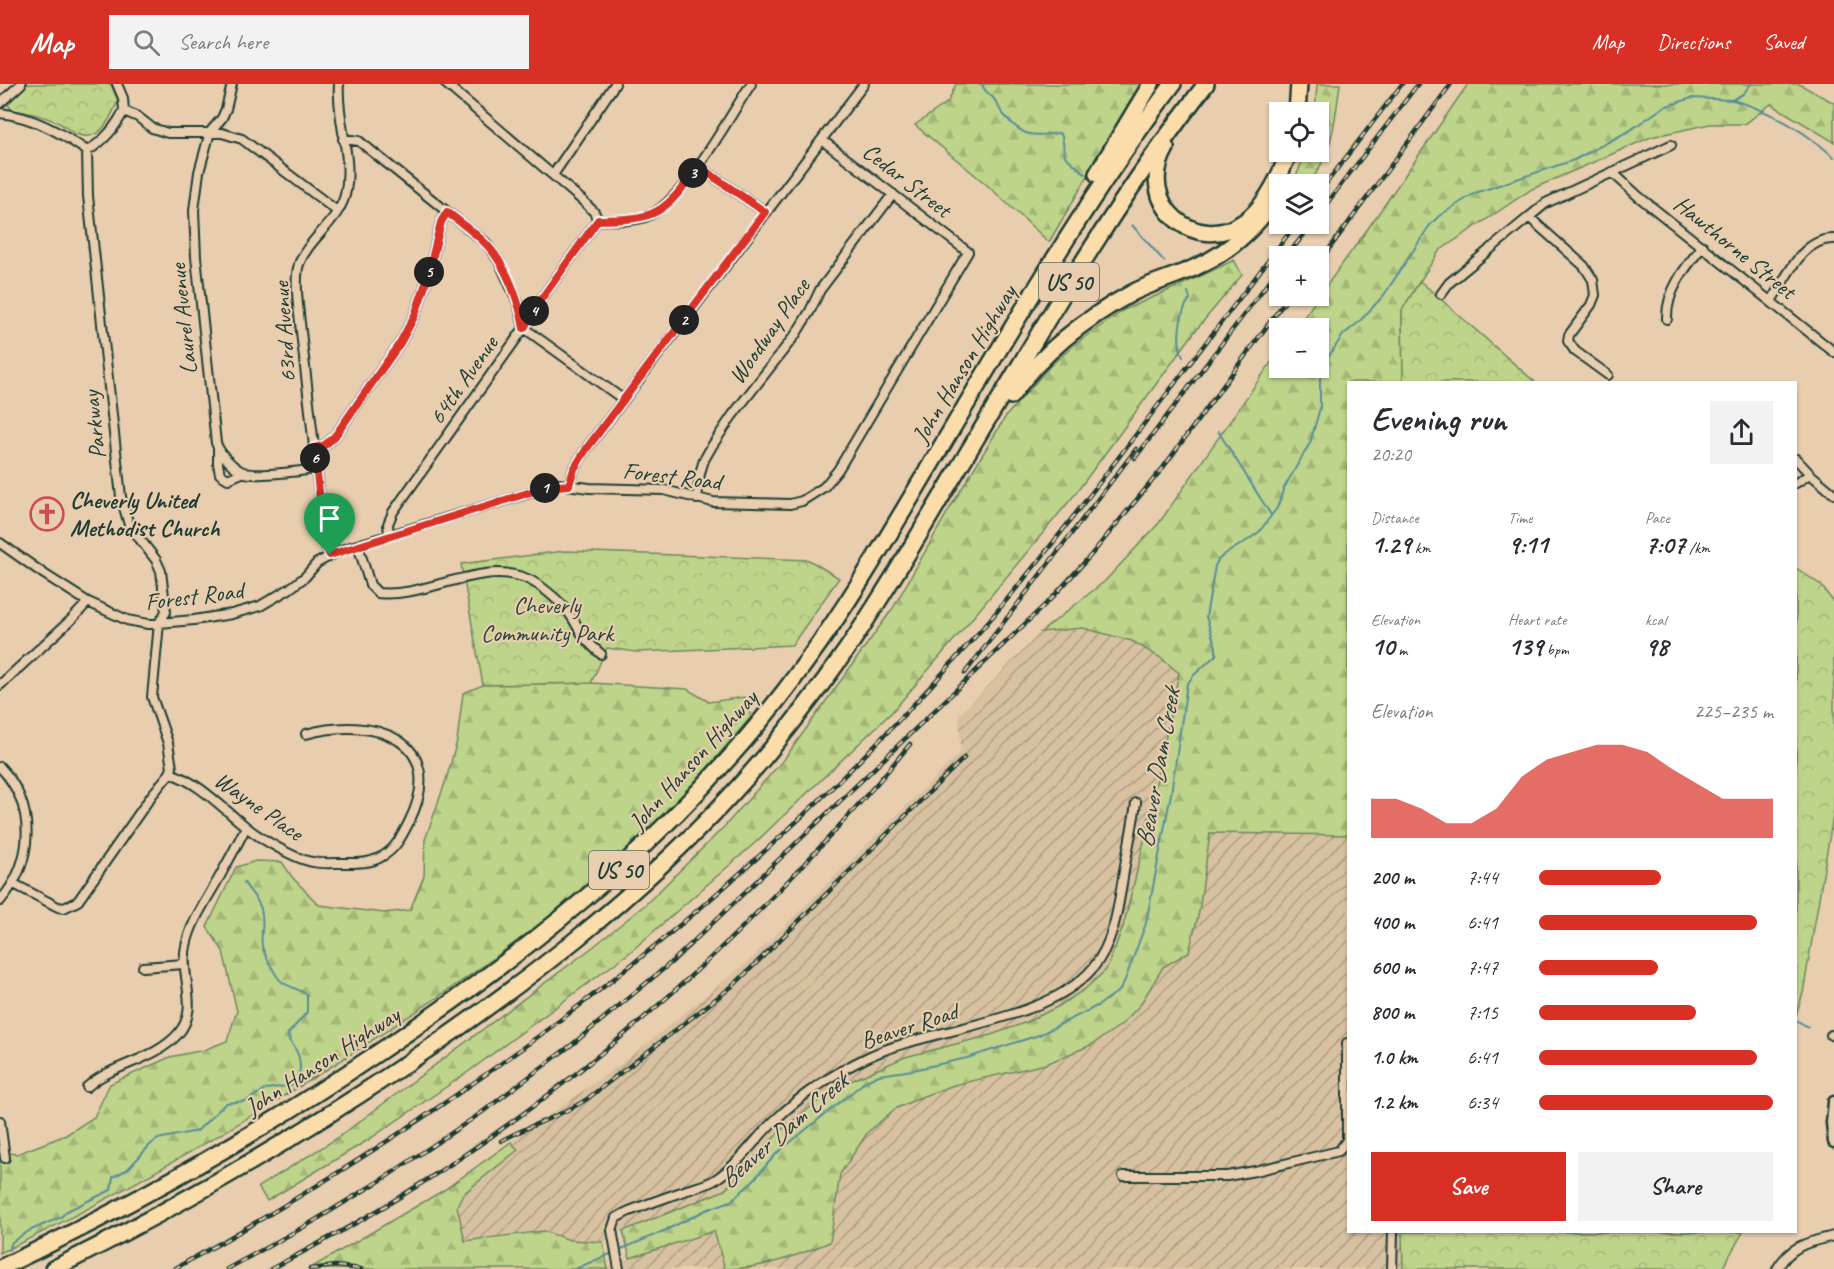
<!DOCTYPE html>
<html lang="en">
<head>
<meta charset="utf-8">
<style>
	:root { --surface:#fff; --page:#f2f2f3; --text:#2b2b33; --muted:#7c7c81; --accent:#d93025 }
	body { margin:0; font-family:Caveat,sans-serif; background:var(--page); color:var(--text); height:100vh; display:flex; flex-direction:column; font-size:22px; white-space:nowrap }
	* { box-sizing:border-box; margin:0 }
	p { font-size:20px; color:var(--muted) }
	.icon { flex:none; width:33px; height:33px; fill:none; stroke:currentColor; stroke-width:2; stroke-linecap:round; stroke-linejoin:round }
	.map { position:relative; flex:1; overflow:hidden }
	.details { position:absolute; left:1347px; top:297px; width:450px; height:852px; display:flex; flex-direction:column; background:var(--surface); border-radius:0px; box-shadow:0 2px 4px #0004 }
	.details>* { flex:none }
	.fabs { position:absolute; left:1269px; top:18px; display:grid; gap:12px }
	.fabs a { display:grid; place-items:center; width:60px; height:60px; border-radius:0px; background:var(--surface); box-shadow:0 2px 4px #0004; font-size:30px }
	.pin { position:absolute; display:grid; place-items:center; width:51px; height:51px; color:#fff; margin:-62px -26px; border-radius:50% 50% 50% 0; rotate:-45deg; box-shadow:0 0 6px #0007 }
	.pin .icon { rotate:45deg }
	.km { position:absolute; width:30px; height:30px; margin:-15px; border-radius:50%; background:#222; color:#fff; font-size:16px; line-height:30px; text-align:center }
	.round { display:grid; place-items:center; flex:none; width:63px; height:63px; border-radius:0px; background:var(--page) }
	.summary { display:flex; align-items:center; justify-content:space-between; height:102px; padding:0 24px }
	h1 { font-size:33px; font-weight:700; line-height:45px }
	.stats { display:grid; grid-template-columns:repeat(3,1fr); gap:9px; height:102px; padding:6px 24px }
	.stats div { display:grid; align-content:center }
	.stats b { font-size:26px; font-weight:700 }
	.stats small { font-size:16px; font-weight:400 }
	.stats p { font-size:16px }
	.chart { height:168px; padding:12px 24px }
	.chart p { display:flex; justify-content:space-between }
	.chart svg { width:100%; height:108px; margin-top:6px; fill:var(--accent); opacity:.7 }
	.primary-button { display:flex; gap:12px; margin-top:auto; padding:12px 24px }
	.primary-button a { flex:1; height:69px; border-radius:0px; background:var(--accent); color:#fff; font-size:24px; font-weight:700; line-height:69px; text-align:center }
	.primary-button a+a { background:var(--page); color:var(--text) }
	ul { padding:0 24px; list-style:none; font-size:20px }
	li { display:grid; grid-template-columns:96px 72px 1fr; align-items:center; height:45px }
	li i { height:15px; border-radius:8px; background:var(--accent) }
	header { display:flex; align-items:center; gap:36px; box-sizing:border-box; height:84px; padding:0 30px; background:var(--accent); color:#fff }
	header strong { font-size:28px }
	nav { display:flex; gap:33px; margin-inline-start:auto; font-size:21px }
	.search { width:420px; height:54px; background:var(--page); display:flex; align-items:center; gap:15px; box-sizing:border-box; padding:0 21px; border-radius:0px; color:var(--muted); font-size:22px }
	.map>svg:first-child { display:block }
	.industrial { fill:url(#industrial-furrows) }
	.forest { fill:url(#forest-firs); stroke:#6e885f; stroke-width:1.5 }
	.park { fill:url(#park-crowns); stroke:#6e885f; stroke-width:1.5 }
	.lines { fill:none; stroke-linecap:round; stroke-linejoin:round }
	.stream { stroke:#598d9b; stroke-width:2 }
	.street-casing { stroke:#1f3d34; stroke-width:12 }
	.secondary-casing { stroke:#1f3d34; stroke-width:15 }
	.highway-casing { stroke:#1f3d34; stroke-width:20 }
	.street { stroke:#e8cdaf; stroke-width:8 }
	.secondary { stroke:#e8cdaf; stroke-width:10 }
	.highway { stroke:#fbddab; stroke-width:15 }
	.rail-casing { stroke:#1f3d34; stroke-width:4.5 }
	.rail { stroke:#e8cdaf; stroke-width:2; stroke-dasharray:7; stroke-linecap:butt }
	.route-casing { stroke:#fff; stroke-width:12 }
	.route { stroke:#d93025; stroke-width:8 }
	.labels { text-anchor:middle; stroke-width:4.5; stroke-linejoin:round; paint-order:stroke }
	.shield { fill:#e8cdaf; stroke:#5b6859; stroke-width:1.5 }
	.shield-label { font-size:22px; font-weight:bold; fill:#1f3d34 }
	.street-label { font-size:24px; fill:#1f3d34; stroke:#e8cdaf }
	.poi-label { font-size:24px; font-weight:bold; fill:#1f3d34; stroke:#e8cdaf; text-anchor:start }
	.park-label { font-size:24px; fill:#274538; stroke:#e8cdaf }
	.water-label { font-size:26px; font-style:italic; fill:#24443d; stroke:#e8cdaf }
</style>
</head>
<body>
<header>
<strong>Map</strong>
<div class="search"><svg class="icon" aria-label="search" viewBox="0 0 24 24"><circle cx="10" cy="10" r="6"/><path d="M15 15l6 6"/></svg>Search here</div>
<nav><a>Map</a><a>Directions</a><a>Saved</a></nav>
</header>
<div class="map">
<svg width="1834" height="1185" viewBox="0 0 1834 1185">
	<defs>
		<pattern id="industrial-furrows" width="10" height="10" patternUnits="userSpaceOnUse" patternTransform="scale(1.5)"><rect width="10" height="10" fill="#d8c1a0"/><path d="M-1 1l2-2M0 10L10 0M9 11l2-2" fill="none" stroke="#af9e83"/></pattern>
		<pattern id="forest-firs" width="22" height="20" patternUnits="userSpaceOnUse" patternTransform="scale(1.5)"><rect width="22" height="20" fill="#bed48a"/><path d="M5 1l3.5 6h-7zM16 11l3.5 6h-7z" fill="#a3b778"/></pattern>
		<pattern id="park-crowns" width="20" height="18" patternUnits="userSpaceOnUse" patternTransform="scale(1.5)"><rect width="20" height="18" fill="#bed48a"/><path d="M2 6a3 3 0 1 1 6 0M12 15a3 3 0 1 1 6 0" fill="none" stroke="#a3b778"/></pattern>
	</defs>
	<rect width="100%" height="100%" fill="#e8cdaf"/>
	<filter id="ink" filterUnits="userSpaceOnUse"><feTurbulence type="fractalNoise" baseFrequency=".0167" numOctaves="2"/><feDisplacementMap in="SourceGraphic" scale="12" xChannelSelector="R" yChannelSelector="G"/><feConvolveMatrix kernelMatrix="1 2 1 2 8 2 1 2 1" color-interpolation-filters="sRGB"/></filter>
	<g filter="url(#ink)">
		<path class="industrial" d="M1083,544L1132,557L1161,574L1179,589L1141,771L1123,843L1106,886L1085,905L1059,922L1027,938L991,951L908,972L781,1046L725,1106L623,1147L603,1158L570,1156L543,1147L509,1150L465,1157L457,1122L463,1110L518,1067L511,1058L629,974L750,876L961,668L959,632L1041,548Z
			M1210,749L1348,751V1148H1402L1403,1185H743L794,1173L830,1158L840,1091L868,1048L895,1025L921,1013L954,1001L1046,980L1140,921L1163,883L1189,867L1199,828Z
			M714,1146L725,1185H607L630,1174Z"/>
		<path class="forest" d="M956,0H1142L1049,158L987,101L915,41L948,18Z
			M1317,0H1340C1335,36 1333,71 1308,100H1293L1306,68H1318V28H1315Z
			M1468,0H1799L1834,19V58L1771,20L1745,40H1710L1651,53L1532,105L1439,167L1402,226L1403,298H1348V751L1210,749L1199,828L1189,868L1163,883L1140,921L1121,941L1091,961L1046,980L954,1001L921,1013L895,1025L868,1048L840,1090L830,1158C797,1172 762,1185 725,1185L714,1147L630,1174L623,1147L725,1106L781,1046L837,1003L905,973L991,951L1027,938L1059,922L1085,905L1106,886L1123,843L1141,771L1179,589L1161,574L1132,557L1083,544L1041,548L1105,497L1159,439L1279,267L1280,284H1318V244H1296L1374,136Z
			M1234,176L1242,191L1196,246L1076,409L960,549L892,628L756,758L629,869L468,988L368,1056L267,1117L258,1103L336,1055L593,863L646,820L724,743L785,674L893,524L950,424L1006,332L1051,281L1082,255L1124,226L1201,192Z
			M591,599L687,605L709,618L745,613L751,633C727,660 705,688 680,714C640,754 596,793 552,830C493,878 429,919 365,961C247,1037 127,1108 0,1169V1068L17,1070L66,1051L94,1033L110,1000L170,973L204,966L227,957L237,927L223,867L207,843L236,783L256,777L282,778L292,793L319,821L384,829L410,826L424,792L425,756L446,696L457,657L463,609L483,601Z
			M511,1058L518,1066L463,1110L457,1122L465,1157L543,1147L570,1156L603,1158L608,1185H309L444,1106Z"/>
		<path class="park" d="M25,0H111L118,17C110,34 101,60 76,50C71,48 66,43 61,40C45,32 29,28 12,26L8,21Z
			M1420,197L1535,298H1403L1402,226Z
			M564,467L809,476L839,494L792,561L637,568L607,564L591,599L483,601L461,480Z
			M1796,484L1821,501L1834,519V726L1803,909L1796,931Z
			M1402,1148H1743L1722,1185H1403Z"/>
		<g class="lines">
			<path class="stream" d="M982,0C984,8 989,9 994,15C998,20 999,26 1004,31C1023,53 1031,53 1059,49L1062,52L1065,72L1085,90
				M1733,16C1770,27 1805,47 1834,73
				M1132,141L1164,177
				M1183,273C1176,258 1179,228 1190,215L1188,208
				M1218,347L1271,431
				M1796,936L1808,943
				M9,1166L12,1158L29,1147L61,1133L67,1127L111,1106L113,1093L128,1085L150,1061L158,1055L197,1047L226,1019L246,1017L266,1005L294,1001C302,990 302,975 294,963C290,957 288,957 288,950L307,928V911C299,904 285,903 279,895C275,890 263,868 262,862C260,849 265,840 261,825C258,814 249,808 244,798
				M575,1185L666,1146L706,1126L731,1117L750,1100L777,1069L866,997L879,991L913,986L967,974L1039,951L1099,921L1120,906L1125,896L1146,839L1171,710L1187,600L1194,591L1216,571V563L1206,533L1215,482L1218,476L1225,470L1245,458L1259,448L1277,424L1284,404L1310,359L1320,324V294L1327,275L1343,251L1359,238L1384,211L1430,141L1439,132L1475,109L1574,76L1629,47L1664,23L1692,14L1732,16L1743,10L1751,0"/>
			<g class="street-casing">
				<path id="street" d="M117,0L123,14L124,27
					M232,0L226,25L222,34L210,48L199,88L194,126L196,173L216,359C220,370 234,385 245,389C261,393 299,387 316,385
					M446,0L583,117L594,128L598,136
					M0,19L21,0
					M124,27L138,33L152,44L168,49H222L242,55L337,127
					M0,29C33,33 60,48 87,67C104,57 114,45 124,27
					M343,55L359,57L486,159L499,177L506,192L518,219L524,244L624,316
					M698,82L765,128
					M1612,88L1638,112L1834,268
					M553,91L615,0
					M1530,134L1584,182L1593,196L1595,211L1591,221L1569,251L1568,257L1575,267L1608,291
					M598,136C613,136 630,138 645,133C683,121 728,34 751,0
					M1441,210L1449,199L1546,119L1671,61
					M1771,217C1787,193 1802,154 1834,155
					M1667,235C1666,207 1686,182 1703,162
					M314,364L325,361L335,352L400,259L415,231L427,196L441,138L447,128
					M218,365V380L220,390L228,395L244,388
					M1796,375L1810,390L1796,399
					M1810,390L1834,410
					M569,401L574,385L587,364L864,0
					M697,415L700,389L704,376L712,362L732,332L796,250L810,227L820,206L893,110
					M389,451L388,440L393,428L524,244L539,218L598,136
					M0,459L44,490L88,518L127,536L148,540L194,536L232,530L260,522L289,505L305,493L317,479L341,466L559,400L589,404L664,406L713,418L790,420L802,417L824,403L838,386L968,168L822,56
					M358,461L370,501L378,509C430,515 492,467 540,502C548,508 557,515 564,523C572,531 576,541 582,550C587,558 594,564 601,570
					M330,471L325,460L298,221C297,208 295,193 299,180C309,154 338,138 345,111C354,75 336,36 339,0
					M0,601L72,535L88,518
					M0,683C37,722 34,778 0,817
					M170,689C200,699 221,723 245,742C258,753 296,776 313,778C322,780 332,779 341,779C354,779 369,780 381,773C395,766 402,752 409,738C450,656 373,631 306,650
					M14,800L58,823L64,824L78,817L152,711L170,689L172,684L168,659L152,613L159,539L166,528L161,487L156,476L129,441L121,413L88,112L87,67
					M143,883L184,880
					M1831,951L1834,952
					M87,1003C114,979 154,977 178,950C201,924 179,892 186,862C191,837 208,814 220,792C229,776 238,759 246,743
					M0,1037L5,1074
					M1123,1092H1227L1255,1087L1339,1067L1347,1056V959
					M619,1185L612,1146L616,1134L627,1128C647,1120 667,1113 687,1106C696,1103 708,1101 716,1095C739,1080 755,1055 774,1037C801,1011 834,989 868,973C931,943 1047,939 1093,884C1116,856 1119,816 1125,781C1129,760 1133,740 1136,719
					M1392,1185L1393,1148
					M1777,1185C1791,1161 1808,1158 1834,1152"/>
			</g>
			<g class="secondary-casing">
				<path id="secondary" d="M1834,1018L1832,1039L1834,1058"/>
			</g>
			<g class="highway-casing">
				<path id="highway" d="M1297,28L1299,0
					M1166,64C1134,119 1196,173 1245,137C1266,122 1280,92 1289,68
					M1097,90L1151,0
					M1011,312C1042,269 1086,234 1132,209C1153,198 1175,193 1196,183C1232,167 1259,140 1280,108
					M0,1184C132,1122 258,1050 379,968C541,860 692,737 806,578C850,518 887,454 925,390C1004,258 1080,123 1173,0
					M53,1185C178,1123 297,1054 412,976C526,899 637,813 731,711C773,666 811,616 847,565C887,507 922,445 958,385C1037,253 1112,121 1206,0"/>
			</g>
			<use href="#street" class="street"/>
			<use href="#secondary" class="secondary"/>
			<use href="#highway" class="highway"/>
			<g class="rail-casing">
				<path id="rail" d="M1318,110L1402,0
					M1318,131L1418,0
					M1287,172L1312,140
					M1318,180L1451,0
					M1135,374L1280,183
					M965,589L1136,365
					M501,1057C529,1041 560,1033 587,1015L735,900L964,674
					M174,1185C469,1022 742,817 966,563C1025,497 1078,427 1131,357C1186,284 1241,212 1296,140
					M227,1185L309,1140L386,1093L481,1029L574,959L673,877L1052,514L1091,471L1162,385L1289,212
					M271,1185C314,1162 357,1140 398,1114C555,1017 696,898 821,762C851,729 882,695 910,660
					M310,1185L335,1182L361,1185"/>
			</g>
			<use href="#rail" class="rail"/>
		</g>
	</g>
	<g class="lines" filter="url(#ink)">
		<g class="route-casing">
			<path id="route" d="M698,82L765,128L587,364L574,385L569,401L547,403L330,471L325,460L314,364L325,361L335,352L400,259L415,231L427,196L441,138L447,128C461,139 476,149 488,162C507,183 519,217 524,244L539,218L598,136C656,136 665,130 698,82Z"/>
		</g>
		<use href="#route" class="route"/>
	</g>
	<defs>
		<g id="church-ring" transform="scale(1.725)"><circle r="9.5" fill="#e8cdaf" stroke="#d1495b" stroke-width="1.5"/><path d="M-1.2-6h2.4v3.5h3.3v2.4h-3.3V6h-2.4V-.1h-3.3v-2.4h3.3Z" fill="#d1495b"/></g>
	</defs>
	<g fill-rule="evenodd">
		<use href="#church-ring" x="47" y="430"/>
	</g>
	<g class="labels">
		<g class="shield">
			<rect x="1039" y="179" width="60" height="38" rx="4.5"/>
			<rect x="589" y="767" width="60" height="38" rx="4.5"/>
		</g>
		<g class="shield-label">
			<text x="1069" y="206">US 50</text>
			<text x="619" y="794">US 50</text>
		</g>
		<g class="street-label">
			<text transform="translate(907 96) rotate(38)" y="8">Cedar Street</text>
			<text transform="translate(1735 163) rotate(39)" y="8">Hawthorne Street</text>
			<text transform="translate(183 235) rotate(-96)" y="8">Laurel Avenue</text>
			<text transform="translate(769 247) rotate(-55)" y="8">Woodway Place</text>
			<text transform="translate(284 248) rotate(-94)" y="8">63rd Avenue</text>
			<text transform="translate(964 280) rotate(-59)" y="8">John Hanson Highway</text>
			<text transform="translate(463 296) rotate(-55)" y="8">64th Avenue</text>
			<text transform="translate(94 341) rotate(-96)" y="8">Parkway</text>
			<text transform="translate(672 392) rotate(7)" y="8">Forest Road</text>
			<text transform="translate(194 512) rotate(-7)" y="8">Forest Road</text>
			<text transform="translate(693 676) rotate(-48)" y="8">John Hanson Highway</text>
			<text transform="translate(259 722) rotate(35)" y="8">Wayne Place</text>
			<text transform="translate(909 942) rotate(-18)" y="8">Beaver Road</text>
			<text transform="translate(322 977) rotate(-33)" y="8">John Hanson Highway</text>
		</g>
		<g class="poi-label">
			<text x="70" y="424">Cheverly United<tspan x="70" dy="28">Methodist Church</tspan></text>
		</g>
		<g class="park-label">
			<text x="547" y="529">Cheverly<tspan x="547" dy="28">Community Park</tspan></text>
		</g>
		<g class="water-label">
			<text transform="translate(1157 684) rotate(-80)" y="9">Beaver Dam Creek</text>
			<text transform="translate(783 1046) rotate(-41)" y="9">Beaver Dam Creek</text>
		</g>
	</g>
</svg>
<div class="fabs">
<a><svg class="icon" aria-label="locate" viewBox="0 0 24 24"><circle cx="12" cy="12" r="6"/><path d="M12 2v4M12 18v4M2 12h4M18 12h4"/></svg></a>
<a><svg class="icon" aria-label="layers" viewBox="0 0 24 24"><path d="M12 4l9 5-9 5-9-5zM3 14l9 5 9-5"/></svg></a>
<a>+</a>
<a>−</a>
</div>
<div class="pin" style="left:330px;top:471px;background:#1e9e55"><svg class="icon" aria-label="arrive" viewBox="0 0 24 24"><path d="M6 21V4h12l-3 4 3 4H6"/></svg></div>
<b class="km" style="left:545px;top:404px">1</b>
<b class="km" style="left:684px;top:236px">2</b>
<b class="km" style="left:693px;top:89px">3</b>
<b class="km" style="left:534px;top:227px">4</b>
<b class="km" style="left:429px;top:188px">5</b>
<b class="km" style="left:315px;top:374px">6</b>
<section class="details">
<div class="summary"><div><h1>Evening run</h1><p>20:20</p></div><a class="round"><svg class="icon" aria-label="share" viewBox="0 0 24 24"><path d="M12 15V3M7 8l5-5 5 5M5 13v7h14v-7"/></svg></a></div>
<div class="stats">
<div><p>Distance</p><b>1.29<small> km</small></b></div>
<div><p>Time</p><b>9:11</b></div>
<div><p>Pace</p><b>7:07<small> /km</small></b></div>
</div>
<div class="stats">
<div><p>Elevation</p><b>10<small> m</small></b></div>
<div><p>Heart rate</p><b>139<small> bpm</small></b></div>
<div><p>kcal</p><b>98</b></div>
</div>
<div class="chart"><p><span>Elevation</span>225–235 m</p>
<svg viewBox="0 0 160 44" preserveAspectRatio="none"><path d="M0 44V28L10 28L20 32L30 38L40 38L50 32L60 19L70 12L80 9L90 6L100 6L110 9L120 16L130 22L140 28L150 28L160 28V44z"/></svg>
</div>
<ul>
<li><b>200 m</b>7:44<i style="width:52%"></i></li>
<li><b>400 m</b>6:41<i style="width:93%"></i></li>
<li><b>600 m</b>7:47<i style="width:51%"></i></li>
<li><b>800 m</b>7:15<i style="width:67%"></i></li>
<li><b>1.0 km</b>6:41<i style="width:93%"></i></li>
<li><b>1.2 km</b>6:34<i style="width:100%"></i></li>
</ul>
<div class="primary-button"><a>Save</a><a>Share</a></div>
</section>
</div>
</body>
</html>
